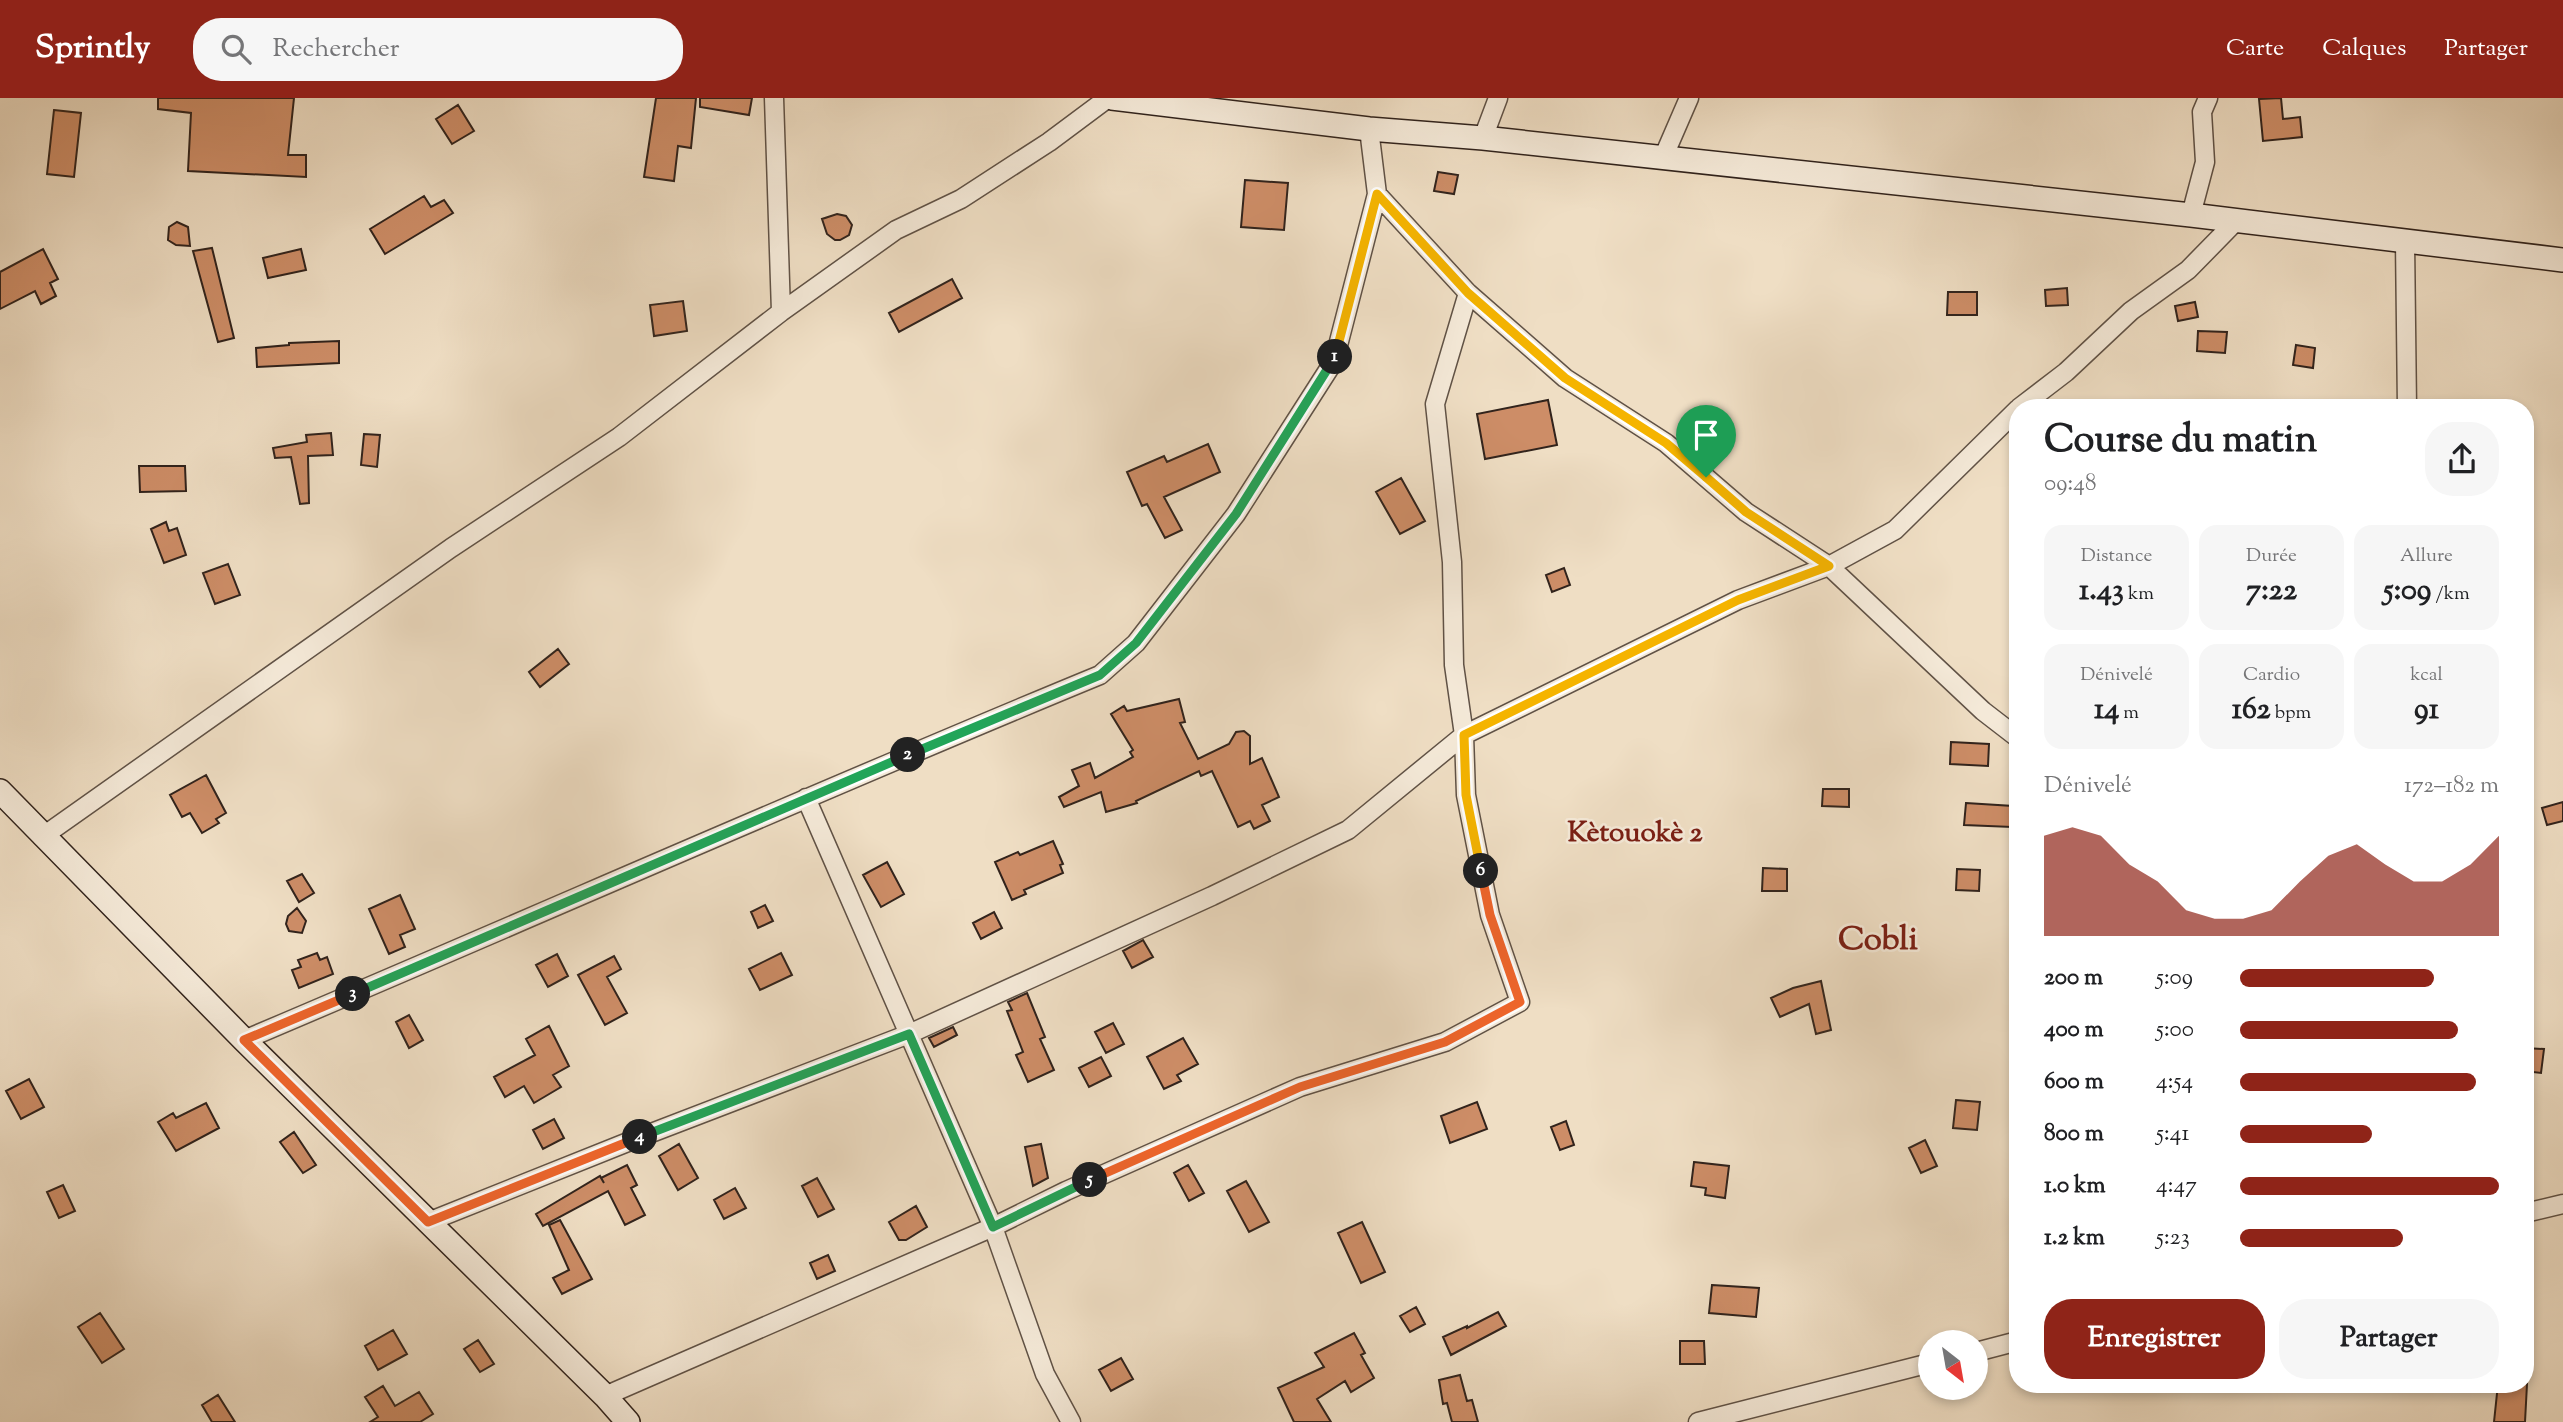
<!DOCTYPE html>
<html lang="fr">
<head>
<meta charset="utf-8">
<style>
	:root { --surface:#fff; --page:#f6f6f6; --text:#202124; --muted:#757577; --accent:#8f2418 }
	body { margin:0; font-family:"Sorts Mill Goudy",serif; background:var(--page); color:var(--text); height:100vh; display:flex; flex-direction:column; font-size:26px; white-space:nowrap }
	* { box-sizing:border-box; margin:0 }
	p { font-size:23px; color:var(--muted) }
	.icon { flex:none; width:38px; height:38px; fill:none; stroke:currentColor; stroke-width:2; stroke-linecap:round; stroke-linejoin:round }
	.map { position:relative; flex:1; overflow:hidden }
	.sheet { position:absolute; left:2009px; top:301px; width:525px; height:994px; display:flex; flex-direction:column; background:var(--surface); border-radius:28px; box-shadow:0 4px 10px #0003 }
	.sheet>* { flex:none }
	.needle { width:46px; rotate:149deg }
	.tools { position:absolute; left:1918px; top:1232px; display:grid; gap:14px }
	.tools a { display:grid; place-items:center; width:70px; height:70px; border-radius:50%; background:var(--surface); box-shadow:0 4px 10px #0003; font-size:35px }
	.pin { position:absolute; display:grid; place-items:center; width:60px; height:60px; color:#fff; margin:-72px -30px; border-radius:50% 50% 50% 0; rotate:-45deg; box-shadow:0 0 7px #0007 }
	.pin .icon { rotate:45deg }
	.km { position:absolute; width:35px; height:35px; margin:-18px; border-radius:50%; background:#222; color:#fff; font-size:19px; line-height:35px; text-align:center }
	.round { display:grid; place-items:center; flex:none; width:74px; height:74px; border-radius:28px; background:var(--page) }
	.head { display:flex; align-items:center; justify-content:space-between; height:119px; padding:0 35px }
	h1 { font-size:38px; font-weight:800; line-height:52px }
	.figures { display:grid; grid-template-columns:repeat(3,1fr); gap:10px; height:119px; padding:7px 35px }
	.figures div { display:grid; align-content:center; border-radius:18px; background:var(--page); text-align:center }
	.figures b { font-size:30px; font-weight:800 }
	.figures small { font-size:19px; font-weight:400 }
	.figures p { font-size:19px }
	.chart { height:196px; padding:14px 35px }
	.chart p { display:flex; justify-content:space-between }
	.chart svg { width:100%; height:126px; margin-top:7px; fill:var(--accent); opacity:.7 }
	.primary-button { display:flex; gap:14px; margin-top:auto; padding:14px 35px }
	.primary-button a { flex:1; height:80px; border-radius:28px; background:var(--accent); color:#fff; font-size:28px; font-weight:800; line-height:80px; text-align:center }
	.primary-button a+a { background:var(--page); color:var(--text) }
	ul { padding:0 35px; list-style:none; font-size:23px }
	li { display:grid; grid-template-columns:112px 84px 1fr; align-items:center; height:52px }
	li i { height:18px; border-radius:9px; background:var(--accent) }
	header { display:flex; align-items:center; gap:42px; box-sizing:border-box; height:98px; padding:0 35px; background:var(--accent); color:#fff }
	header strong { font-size:33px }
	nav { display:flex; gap:38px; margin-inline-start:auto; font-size:24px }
	.search { width:490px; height:63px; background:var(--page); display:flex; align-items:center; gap:18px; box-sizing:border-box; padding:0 24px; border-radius:28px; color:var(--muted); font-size:26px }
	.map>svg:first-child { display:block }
	.building { fill:#cd8d67; stroke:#31231c; stroke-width:2 }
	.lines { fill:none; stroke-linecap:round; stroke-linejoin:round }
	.minor-casing { stroke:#605246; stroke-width:21 }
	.secondary-casing { stroke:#31231c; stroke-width:26 }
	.minor { stroke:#f5ead9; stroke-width:18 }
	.secondary { stroke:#f5ead9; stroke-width:23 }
	.split-1-casing { stroke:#fff; stroke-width:14 }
	.split-2-casing { stroke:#fff; stroke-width:14 }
	.split-3-casing { stroke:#fff; stroke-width:14 }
	.split-4-casing { stroke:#fff; stroke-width:14 }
	.split-5-casing { stroke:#fff; stroke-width:14 }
	.split-6-casing { stroke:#fff; stroke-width:14 }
	.split-7-casing { stroke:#fff; stroke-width:14 }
	.split-1 { stroke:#f5b400; stroke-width:9 }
	.split-2 { stroke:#22a559; stroke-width:9 }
	.split-3 { stroke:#22a559; stroke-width:9 }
	.split-4 { stroke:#f0652b; stroke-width:9 }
	.split-5 { stroke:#22a559; stroke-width:9 }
	.split-6 { stroke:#f0652b; stroke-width:9 }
	.split-7 { stroke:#f5b400; stroke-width:9 }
	.labels { text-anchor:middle; stroke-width:5; stroke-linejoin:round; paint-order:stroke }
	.neighbourhood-label { font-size:28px; font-weight:bold; fill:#7a1f14; stroke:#f5ead9 }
	.district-label { font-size:33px; font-weight:bold; fill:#7a1f14; stroke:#f5ead9 }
</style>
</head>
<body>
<header>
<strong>Sprintly</strong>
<div class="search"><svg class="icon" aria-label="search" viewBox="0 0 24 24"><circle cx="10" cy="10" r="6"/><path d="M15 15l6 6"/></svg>Rechercher</div>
<nav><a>Carte</a><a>Calques</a><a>Partager</a></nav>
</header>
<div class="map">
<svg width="2563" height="1324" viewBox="0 0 2563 1324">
	<rect width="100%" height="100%" fill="#efdec4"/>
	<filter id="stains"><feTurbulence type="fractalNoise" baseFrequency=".00286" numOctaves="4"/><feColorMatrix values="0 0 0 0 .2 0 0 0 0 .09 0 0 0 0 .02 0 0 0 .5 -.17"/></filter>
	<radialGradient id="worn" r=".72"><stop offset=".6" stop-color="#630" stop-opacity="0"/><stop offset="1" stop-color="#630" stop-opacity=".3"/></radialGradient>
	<path class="building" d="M158,0H294L288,57H306V79L188,73L191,15L158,11Z
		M656,0H696L691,50L678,48L674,83L644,79Z
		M700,0H752L749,17L700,9Z
		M2281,0L2283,21L2300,19L2302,39L2263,43L2259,1Z
		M458,7L474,33L452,46L436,21Z
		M54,12L81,15L74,79L47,76Z
		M1438,74L1458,77L1454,96L1434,93Z
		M1245,82L1288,85L1284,132L1241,129Z
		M424,98L431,109L444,102L453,115L385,156L370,131Z
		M837,116L846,118L852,127L849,137L840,142H835L827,136L822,121Z
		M177,124L188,129L190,148L176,147L168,142L169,129Z
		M212,150L234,240L218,244L193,153Z
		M43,151L58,181L50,185L56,198L41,206L35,193L0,211V174Z
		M301,151L306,172L268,180L263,160Z
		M952,181L962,200L899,234L889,215Z
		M2067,190L2068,207L2046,208L2045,192Z
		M1948,194H1977V217H1947Z
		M683,203L687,233L654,238L650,207Z
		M2195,204L2198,219L2178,223L2175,208Z
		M2198,233L2227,234L2225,255L2197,253Z
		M339,243V265L257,269L256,250L289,247V245Z
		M2296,247L2315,250L2313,270L2293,267Z
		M1548,302L1557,347L1485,361L1477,316Z
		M331,335L333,357L308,358L309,405L300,406L291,359L275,360L273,350L307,344L306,337Z
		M364,336L380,337L377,369L361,367Z
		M1208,346L1220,374L1164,399L1182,432L1165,440L1147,406L1142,408L1127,374L1164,358L1167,364Z
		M139,368H185L186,393L140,394Z
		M1401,380L1425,423L1400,436L1376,394Z
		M166,424L169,433L177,430L186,457L164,465L151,431Z
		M228,466L240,497L215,506L203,475Z
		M1564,470L1570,487L1552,494L1546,477Z
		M558,551L569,566L540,589L529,574Z
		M1179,601L1185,624L1180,625L1198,661L1229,646L1236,634L1244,633L1250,638V666L1262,660L1279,699L1262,707L1270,723L1254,731L1250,723L1238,729L1212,673L1201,678L1199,673L1136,703L1137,705L1106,714L1101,694L1064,709L1059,699L1079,688L1072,672L1090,665L1095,680L1133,659L1130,654L1133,652L1111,616L1124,608L1127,613Z
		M1951,644L1989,646L1988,668L1950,666Z
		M206,677L226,715L216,721L219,725L202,735L190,715L182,719L170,697Z
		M1823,691H1849V709L1822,708Z
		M2563,704V723L2547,727L2542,710Z
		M1966,705L2013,708L2012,729L1964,727Z
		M1053,743L1063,766L1060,767L1063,775L1024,792L1026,796L1012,802L995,764L1018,754L1020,757Z
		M887,764L904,796L881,809L863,777Z
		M1763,770L1787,771V793H1762Z
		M1957,771L1980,772L1979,793L1956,792Z
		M302,776L314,795L299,804L287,783Z
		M400,797L415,831L400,837L405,849L389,856L369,811Z
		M765,807L773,823L758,830L751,814Z
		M297,810L306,823L302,835L289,833L286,826L288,818Z
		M994,814L1002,830L981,841L973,825Z
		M1143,842L1153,859L1132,870L1123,853Z
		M317,855L320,862L327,859L333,876L299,890L292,872L301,869L298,862Z
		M781,855L792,877L760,892L749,871Z
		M557,856L568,878L548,889L536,867Z
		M614,858L621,871L607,879L627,915L605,927L578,877Z
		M1821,883L1831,932L1816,936L1809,906L1780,919L1771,900L1793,890Z
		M1027,895L1045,939L1040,941L1054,972L1028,984L1016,957L1023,954L1007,913L1012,912L1008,904Z
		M409,917L423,942L409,950L396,924Z
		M1113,925L1124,946L1106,955L1095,934Z
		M549,928L569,968L553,977L561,989L534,1005L524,988L505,999L494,979L535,957L526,941Z
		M953,929L957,937L934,949L929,940Z
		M1183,940L1198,966L1177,977L1181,983L1164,991L1147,959Z
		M2525,950L2544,951L2541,975L2525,973Z
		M1101,959L1111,978L1089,989L1079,970Z
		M29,981L44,1009L21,1021L6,993Z
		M1956,1002L1980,1004L1977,1032L1953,1030Z
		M1477,1004L1487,1031L1450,1045L1441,1018Z
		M206,1005L219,1030L176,1053L158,1024L173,1015L176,1020Z
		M554,1021L564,1040L543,1051L533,1032Z
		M1566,1023L1574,1047L1560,1052L1551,1029Z
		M294,1034L316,1067L303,1075L280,1044Z
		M1925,1042L1937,1068L1921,1075L1909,1050Z
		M679,1046L698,1080L678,1092L659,1058Z
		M1041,1046L1048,1080L1033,1088L1025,1049Z
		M1694,1064L1729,1068L1725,1100L1705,1097L1706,1090L1691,1088Z
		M627,1067L637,1087L631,1090L645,1117L625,1127L608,1093L543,1128L536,1116L600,1078L604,1085L601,1080Z
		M1188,1067L1204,1095L1189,1103L1174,1075Z
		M817,1080L834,1111L818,1119L802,1088Z
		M1246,1083L1269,1124L1249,1134L1227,1093Z
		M63,1087L75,1113L59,1120L47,1094Z
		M735,1090L746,1110L724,1121L714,1102Z
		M916,1108L927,1129L906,1142H899L889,1124Z
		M560,1122L592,1181L562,1196L553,1180L569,1172L549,1127Z
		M1362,1124L1385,1174L1361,1185L1338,1135Z
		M828,1157L835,1173L817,1181L810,1165Z
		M1712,1187L1759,1190L1756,1219L1709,1215Z
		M1416,1209L1425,1226L1410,1234L1400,1218Z
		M1498,1214L1506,1228L1451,1257L1443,1239L1467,1228V1230Z
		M100,1215L124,1251L102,1265L78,1229Z
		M393,1232L407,1256L378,1272L365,1248Z
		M1354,1235L1365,1255L1361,1257L1374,1280L1351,1294L1345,1283L1317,1301L1331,1324H1294L1278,1290L1324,1269L1315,1255Z
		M478,1242L494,1266L480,1274L464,1251Z
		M1680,1243H1704L1705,1266H1680Z
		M1121,1260L1133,1281L1111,1293L1099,1272Z
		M1460,1277L1467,1303L1472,1302L1478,1324H1452L1447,1305L1443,1306L1439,1282Z
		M2498,1286H2527L2525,1324H2494Z
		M383,1288L395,1308L419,1294L433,1316L420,1324H370L378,1319L365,1299Z
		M218,1297L235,1324H212L202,1307Z"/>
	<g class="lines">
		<g class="minor-casing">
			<path id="minor" d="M774,0L781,214
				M1483,40L1498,0
				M1663,60L1689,0
				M1377,96L1468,195L1565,280L1666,345L1746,414L1829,468L1983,613L2018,640
				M2191,117L2205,64L2202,14L2208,0
				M2405,143L2407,310
				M2019,310L2066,274L2131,213L2188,172L2236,123
				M806,700L993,1129L1045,1276L1071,1324
				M42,739L451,450L619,339L781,214L896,132L961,101L1049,44L1108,0
				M244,942C530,821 813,695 1100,577L1136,545L1236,416L1334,263L1377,96L1369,31
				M2525,1115L2563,1106
				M428,1124L633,1042L909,936L1212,798L1348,732L1464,637L1738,502L1829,468L1895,432L2018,311
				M1976,1254L2018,1243
				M605,1298L993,1129L1066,1093L1300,989L1445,944L1520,904L1490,817L1466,697L1464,637L1454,567L1452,464L1435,306L1468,195
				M1698,1324L1930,1265"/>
		</g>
		<g class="secondary-casing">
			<path id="secondary" d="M1112,0L1369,31L1483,40L2191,117L2563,162
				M0,693L244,942L605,1298L628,1324"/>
		</g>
		<use href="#minor" class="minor"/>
		<use href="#secondary" class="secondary"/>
	</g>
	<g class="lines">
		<g class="split-1-casing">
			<path id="split-1" d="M1335,259L1377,96L1468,195L1565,280L1666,345L1706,379"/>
		</g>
		<g class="split-2-casing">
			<path id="split-2" d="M908,657L1100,577L1136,545L1236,416L1335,259"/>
		</g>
		<g class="split-3-casing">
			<path id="split-3" d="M353,896L908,657"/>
		</g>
		<g class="split-4-casing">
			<path id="split-4" d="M353,896L244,942L428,1124L640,1039"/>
		</g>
		<g class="split-5-casing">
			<path id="split-5" d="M640,1039L909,936L993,1129L1090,1082"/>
		</g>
		<g class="split-6-casing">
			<path id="split-6" d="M1090,1082L1300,989L1445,944L1520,904L1490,817L1481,773"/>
		</g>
		<g class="split-7-casing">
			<path id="split-7" d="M1481,773L1466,697L1464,637L1738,502L1829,468L1746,414L1706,379"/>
		</g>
		<use href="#split-1" class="split-1"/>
		<use href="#split-2" class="split-2"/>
		<use href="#split-3" class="split-3"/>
		<use href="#split-4" class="split-4"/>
		<use href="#split-5" class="split-5"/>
		<use href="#split-6" class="split-6"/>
		<use href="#split-7" class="split-7"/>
	</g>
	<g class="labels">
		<g class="neighbourhood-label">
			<text x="1635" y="743">Kètouokè 2</text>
		</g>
		<g class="district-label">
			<text x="1878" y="851">Cobli</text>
		</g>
	</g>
	<rect width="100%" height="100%" filter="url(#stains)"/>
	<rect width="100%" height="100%" fill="url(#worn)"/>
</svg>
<div class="tools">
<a><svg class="needle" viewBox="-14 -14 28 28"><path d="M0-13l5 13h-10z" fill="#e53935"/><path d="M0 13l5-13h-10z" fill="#757577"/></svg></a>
</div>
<div class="pin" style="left:1706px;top:379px;background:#1e9e55"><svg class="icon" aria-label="arrive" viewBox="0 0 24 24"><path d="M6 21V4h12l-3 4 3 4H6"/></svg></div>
<b class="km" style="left:1335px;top:259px">1</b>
<b class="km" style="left:908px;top:657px">2</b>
<b class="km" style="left:353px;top:896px">3</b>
<b class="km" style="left:640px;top:1039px">4</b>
<b class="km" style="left:1090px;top:1082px">5</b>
<b class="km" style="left:1481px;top:773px">6</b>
<section class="sheet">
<div class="head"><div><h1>Course du matin</h1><p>09:48</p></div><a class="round"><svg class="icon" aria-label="share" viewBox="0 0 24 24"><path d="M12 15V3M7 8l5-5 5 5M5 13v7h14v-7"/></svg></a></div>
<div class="figures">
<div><p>Distance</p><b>1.43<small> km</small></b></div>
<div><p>Durée</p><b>7:22</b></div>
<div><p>Allure</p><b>5:09<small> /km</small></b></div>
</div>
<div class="figures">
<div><p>Dénivelé</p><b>14<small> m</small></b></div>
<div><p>Cardio</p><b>162<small> bpm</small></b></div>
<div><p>kcal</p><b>91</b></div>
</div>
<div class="chart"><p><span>Dénivelé</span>172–182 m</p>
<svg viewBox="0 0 160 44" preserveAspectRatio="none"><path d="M0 44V9L10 6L20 9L30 19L40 25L50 35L60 38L70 38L80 35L90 25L100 16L110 12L120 19L130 25L140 25L150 19L160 9V44z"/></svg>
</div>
<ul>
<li><b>200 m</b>5:09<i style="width:75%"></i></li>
<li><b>400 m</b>5:00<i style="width:84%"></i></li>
<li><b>600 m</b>4:54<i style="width:91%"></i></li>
<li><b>800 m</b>5:41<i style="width:51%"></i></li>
<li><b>1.0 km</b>4:47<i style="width:100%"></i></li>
<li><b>1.2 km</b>5:23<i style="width:63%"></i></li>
</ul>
<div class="primary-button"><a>Enregistrer</a><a>Partager</a></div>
</section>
</div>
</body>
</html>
